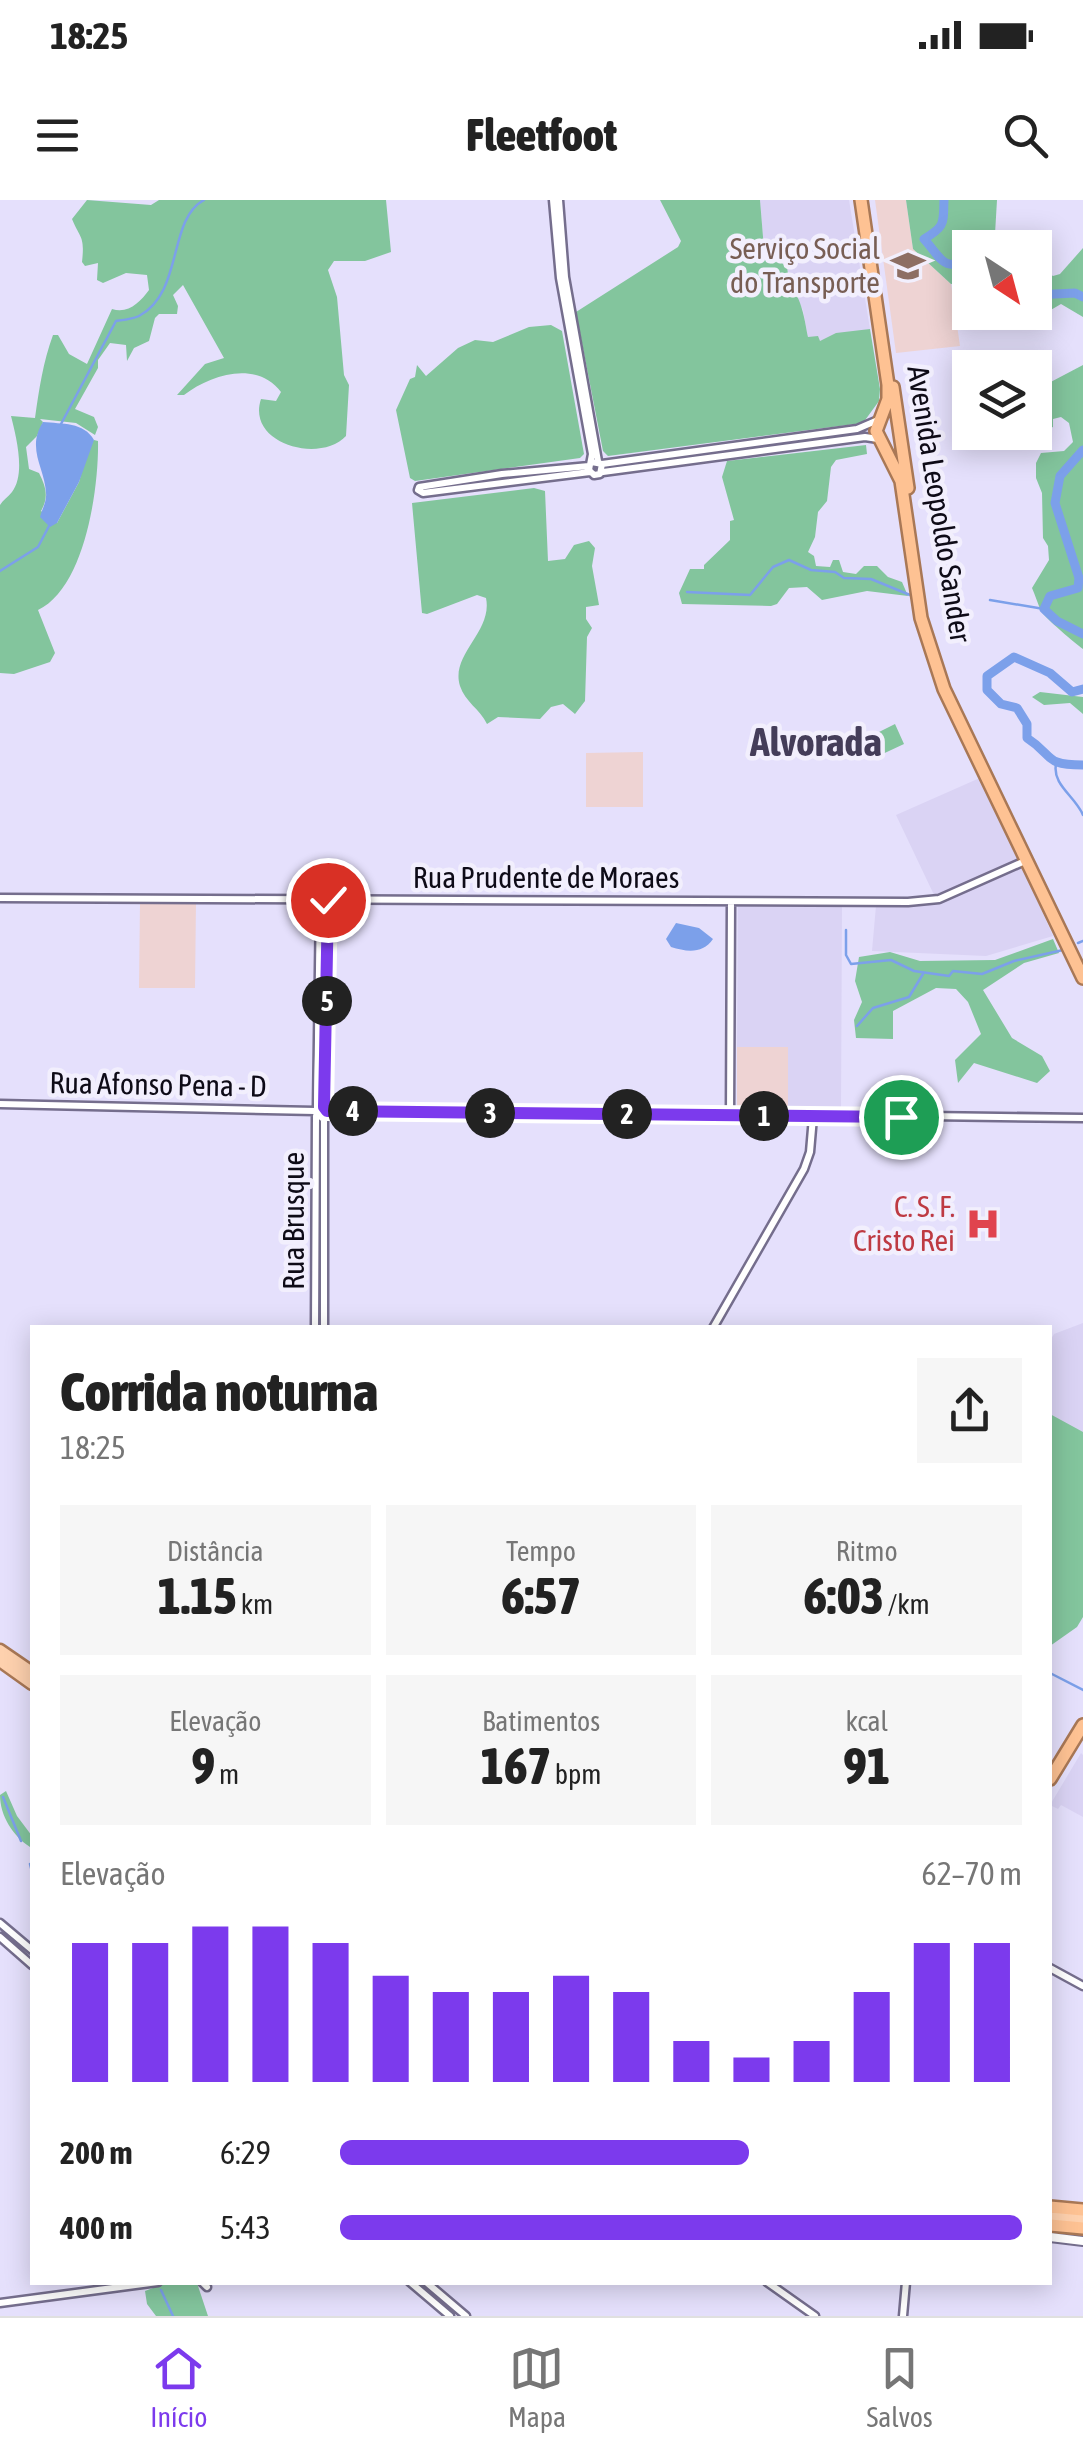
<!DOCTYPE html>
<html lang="pt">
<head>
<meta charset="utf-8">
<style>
	:root { --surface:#fff; --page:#f6f6f6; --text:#222; --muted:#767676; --line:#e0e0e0; --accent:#7c3aed }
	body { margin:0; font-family:"Asap Condensed",sans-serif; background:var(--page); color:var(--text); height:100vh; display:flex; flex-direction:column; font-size:38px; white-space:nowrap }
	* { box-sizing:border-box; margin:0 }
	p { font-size:32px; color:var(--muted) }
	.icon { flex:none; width:55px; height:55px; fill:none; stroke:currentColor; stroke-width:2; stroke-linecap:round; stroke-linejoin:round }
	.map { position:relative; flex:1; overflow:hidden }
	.sheet { position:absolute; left:30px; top:1125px; width:1022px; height:960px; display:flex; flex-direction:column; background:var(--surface); border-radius:0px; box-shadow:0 5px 25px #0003 }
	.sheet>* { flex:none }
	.needle { width:65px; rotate:144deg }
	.tools { position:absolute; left:952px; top:30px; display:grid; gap:20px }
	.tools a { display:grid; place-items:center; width:100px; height:100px; border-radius:0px; background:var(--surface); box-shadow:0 5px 25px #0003; font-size:50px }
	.pin { position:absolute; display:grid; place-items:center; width:85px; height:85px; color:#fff; margin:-42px; border:5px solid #fff; border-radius:50%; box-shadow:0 2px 10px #0007 }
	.km { position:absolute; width:50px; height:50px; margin:-25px; border-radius:50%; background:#222; color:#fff; font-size:28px; line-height:50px; text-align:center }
	.round { display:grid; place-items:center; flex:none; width:105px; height:105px; border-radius:0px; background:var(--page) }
	.head { display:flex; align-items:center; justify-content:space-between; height:170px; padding:0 30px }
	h1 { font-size:55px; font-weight:800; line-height:75px }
	.figures { display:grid; grid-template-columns:repeat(3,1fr); gap:15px; height:170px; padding:10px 30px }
	.figures div { display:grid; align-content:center; border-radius:0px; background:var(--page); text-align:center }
	.figures b { font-size:50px; font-weight:800 }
	.figures small { font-size:28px; font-weight:400 }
	.figures p { font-size:28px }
	.chart { height:280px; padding:20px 30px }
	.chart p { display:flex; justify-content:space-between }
	.chart svg { width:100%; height:180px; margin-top:10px; stroke:var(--accent); stroke-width:6 }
	ul { padding:0 30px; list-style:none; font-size:32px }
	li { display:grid; grid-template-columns:160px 120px 1fr; align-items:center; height:75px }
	li i { height:25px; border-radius:12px; background:var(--accent) }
	.status { display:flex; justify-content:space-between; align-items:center; height:70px; padding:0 50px; background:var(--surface); direction:ltr }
	.status svg { height:28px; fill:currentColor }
	header { display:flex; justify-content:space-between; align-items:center; height:130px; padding:0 30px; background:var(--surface); font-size:45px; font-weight:800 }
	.tab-bar { display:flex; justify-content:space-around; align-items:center; height:140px; border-top:2px solid var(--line); background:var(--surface); font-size:28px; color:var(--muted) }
	.tab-bar a { display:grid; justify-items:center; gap:5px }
	.tab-bar .selected { color:var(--accent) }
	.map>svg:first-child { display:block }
	.built { fill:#dad3f4 }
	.education { fill:#eed3d3 }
	.green { fill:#83c59d }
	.water { fill:#7ca0ea }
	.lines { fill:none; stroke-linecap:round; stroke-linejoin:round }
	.stream { stroke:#7ca0ea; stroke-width:2.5 }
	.river { stroke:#7ca0ea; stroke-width:9 }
	.tertiary-casing { stroke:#756e8d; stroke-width:11 }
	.secondary-casing { stroke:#756e8d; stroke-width:12 }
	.primary-casing { stroke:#a97856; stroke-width:15 }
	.trunk-casing { stroke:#a97856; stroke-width:16 }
	.tertiary { stroke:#fff; stroke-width:6 }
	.secondary { stroke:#fff; stroke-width:8 }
	.primary { stroke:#fed1ae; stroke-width:10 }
	.trunk { stroke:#fec293; stroke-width:11 }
	.route-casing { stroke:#fff; stroke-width:20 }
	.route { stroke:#7c3aed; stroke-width:12 }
	.labels { text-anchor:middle; stroke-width:9; stroke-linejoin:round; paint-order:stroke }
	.education-label { font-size:30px; fill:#785e54; stroke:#f2effd; text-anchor:end }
	.street-label { font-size:30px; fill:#0e0b17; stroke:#f2effd }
	.health-label { font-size:30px; fill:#be3a42; stroke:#f2effd; text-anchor:end }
	.district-label { font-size:40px; font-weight:bold; fill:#443d59; stroke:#f2effd }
</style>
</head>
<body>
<div class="status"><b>18:25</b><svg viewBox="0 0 49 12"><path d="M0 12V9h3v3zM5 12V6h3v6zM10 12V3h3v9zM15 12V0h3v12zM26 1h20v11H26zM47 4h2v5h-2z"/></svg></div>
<header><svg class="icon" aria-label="menu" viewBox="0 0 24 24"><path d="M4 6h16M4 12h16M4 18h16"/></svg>Fleetfoot<svg class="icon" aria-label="search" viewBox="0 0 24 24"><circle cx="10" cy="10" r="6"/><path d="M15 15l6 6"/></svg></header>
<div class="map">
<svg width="1083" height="2116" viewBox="0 0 1083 2116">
	<rect width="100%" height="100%" fill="#e5e0fc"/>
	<path class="built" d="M760,0H849L870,129L819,141L808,138L803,110L791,87L787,67L764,49Z
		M982,577L1053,736L986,756L872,751L876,706L932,704L935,697L896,615Z
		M738,706H842L841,911L788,910V847H737Z
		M1083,1123V1232L1080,1233L1050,1214V1141L1054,1134Z
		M1081,1553L1083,1555V1617L1061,1605L1058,1609L1050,1605Z"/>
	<path class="education" d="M875,0H906L913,49L951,84L960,146L896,153Z
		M643,552V607H586V553Z
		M140,702H196L195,788H139Z
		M737,847H788V910H737Z"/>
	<path class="green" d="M87,0L151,5L159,0H386L391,52L365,61H334L328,70L337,97L344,175L349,185L346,236C320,264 246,244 261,199L276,201L281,192C257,160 211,174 184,195H177L205,164L224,158L183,85L173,95L178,106L177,114H159L155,118L149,141L134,148L127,161L126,145L110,143L98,160V168L75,209L94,217L98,227L95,235L76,223L40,219L43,222L37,236L26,247L29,269L39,273C46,287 49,297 41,311L57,323L79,282L89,245L94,240L98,241C99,288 85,388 38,410L55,453L50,462L14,474L0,473V305C3,300 8,297 12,292C26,274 16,236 11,216L35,218C39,190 43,162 53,135H58L69,154L87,164L112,109C129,114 140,102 149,90L147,75L126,73L103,83L97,80L98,63L85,66L82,62C85,35 80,39 72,19Z
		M660,0H760L764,49L787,67L790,87C802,97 805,122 808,137L818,136L820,141L836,133L870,129L880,189L879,201L863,223L608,256L603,251L576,112L678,47L681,41Z
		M906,0H997L995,34L1010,47L970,48V83L951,84L913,49Z
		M1083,48V117L1061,104L1049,111L1035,110V64L1053,76L1060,74Z
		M551,125L562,131L584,254L580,258L415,281L410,278L396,210L410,179L415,177L417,165L426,176L458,148L475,140L493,142L529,127Z
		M1083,165V449C1075,443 1046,419 1041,411C1038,404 1035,395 1032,388L1049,360L1048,346L1043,338L1042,293L1036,278V263L1041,253L1064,251L1073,242L1069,223L1061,217L1053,219V227L1043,231L1035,227V210L1051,200L1045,185Z
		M866,245L867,254L836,260L831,267L827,301L818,312L815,337L808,352L814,356L816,366L830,367L833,360H839L843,372L856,374L864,366H877L888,377L902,382L908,396L867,391L822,400L807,387L789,388L777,404L771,406L682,404L679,393L690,369H704V365L730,340V321L734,320L722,277L727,261Z
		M534,288L545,291L548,361L565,359L574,345L589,341L595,348L592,366L599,405L586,407V419L592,428L587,437L585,501L575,514L563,504L551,507L540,519L498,517L487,524C480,509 465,502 460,486C450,454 493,432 486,398L477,395L427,414L422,413L412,303Z
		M1040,492L1083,497V514L1070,503L1044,505L1032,497Z
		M895,524L904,544L874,558L865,539Z
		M1053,739L1059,753L1024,763L983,790L1012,838L1042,856L1050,871L1037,883L974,863L958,883L955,860L981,834L968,802L956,789L936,788L893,811V839L856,838L854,820L862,802L855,781L859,757L890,752L920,761L995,760Z
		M1050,1214L1083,1232V1417L1077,1427L1050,1446Z
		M6,1591L17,1616L32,1636L30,1647C13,1636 0,1616 0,1595Z
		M169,2082L197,2083L208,2116H156L147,2104L145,2091Z"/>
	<path class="water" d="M43,222C62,224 84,222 94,240L79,282L57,323L50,327L40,317C42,309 47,301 46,293C45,268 26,249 43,222Z
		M676,723L699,728L713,739C703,754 687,752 671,747L666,739Z"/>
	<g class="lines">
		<path class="stream" d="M61,224L116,121C123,120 133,119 139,116C184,92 167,20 204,0
			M0,371L38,347L49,326
			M687,392L750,395L773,367L789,360L811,370L835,372L844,378L871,379L910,395
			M990,400L1044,409
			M1056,564C1052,585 1075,596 1083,615
			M846,730V755L851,764L891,760L914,771L949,776L953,771L982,774L1014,761L1063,750
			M1078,743L1083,741
			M857,826L873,808L909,797L923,774
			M1050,1473L1083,1490
			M3,1597L21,1641
			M30,1664L32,1672
			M161,2090L173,2116"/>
		<path class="river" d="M944,0C943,23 946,26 924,39C942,59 942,71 970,61
			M1035,95L1075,93L1083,97
			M1083,250L1060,276L1055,303L1079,378L1078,388L1050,396L1044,409L1057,421L1083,434
			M1083,489L1072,492L1050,473L1014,457L987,476V490L1001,504L1017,508L1027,524V538C1055,556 1043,565 1083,565"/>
		<g class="tertiary-casing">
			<path id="tertiary" d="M553,0L560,78L592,254L589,270L594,275L600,274L602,264L592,262
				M559,0L565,77L598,261
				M602,264L857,229L878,220
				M603,272L865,237L878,239
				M418,290L419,287L502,274L589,266
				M418,290L423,293L590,272
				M0,698L908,702L939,699L1025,661
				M0,904L315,911L322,918L327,911
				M324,907L328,700
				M317,908L1083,918
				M317,908L320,700
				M730,916L731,702
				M315,1128L316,916
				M324,1128V917
				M713,1128L804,969L810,952L813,917
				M0,1723L32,1750
				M0,1737L32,1765
				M1050,1768L1083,1786
				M202,2082L207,2087
				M410,2082L450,2116
				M426,2082L466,2116
				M767,2082L815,2116
				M0,2103L158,2082
				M903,2116L906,2082"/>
		</g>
		<g class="secondary-casing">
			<path id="secondary" d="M1050,2037L1083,2041"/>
		</g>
		<g class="primary-casing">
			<path id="primary" d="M0,1450L32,1472
				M0,1461L32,1484
				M1050,2017L1083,2019"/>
		</g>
		<g class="trunk-casing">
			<path id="trunk" d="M861,0L888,185V199L876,231L901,281L921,418L944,489L1083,778
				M893,187L908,288
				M1050,1579L1083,1525
				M1050,2007L1083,2010
				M1050,2025L1083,2028"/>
		</g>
		<use href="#tertiary" class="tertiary"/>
		<use href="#secondary" class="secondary"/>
		<use href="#primary" class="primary"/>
		<use href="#trunk" class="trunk"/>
	</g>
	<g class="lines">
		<g class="route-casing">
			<path id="route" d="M328,700L324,907L327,911L901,917"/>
		</g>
		<use href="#route" class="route"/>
	</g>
	<defs>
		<g id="university-bare" transform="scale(2.7)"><path d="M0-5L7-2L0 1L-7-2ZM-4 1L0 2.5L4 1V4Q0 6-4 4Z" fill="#8d6e63" stroke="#f2effd" stroke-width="2.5" paint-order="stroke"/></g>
		<g id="hospital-bare" transform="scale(2.7)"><path d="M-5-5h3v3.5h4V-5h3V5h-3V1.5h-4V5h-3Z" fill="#e0444e" stroke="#f2effd" stroke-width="2.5" paint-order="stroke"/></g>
	</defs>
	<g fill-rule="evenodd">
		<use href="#university-bare" x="908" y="66"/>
		<use href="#hospital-bare" x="983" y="1024"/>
	</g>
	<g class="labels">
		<g class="education-label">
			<text x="880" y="59">Serviço Social<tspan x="880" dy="34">do Transporte</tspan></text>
		</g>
		<g class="street-label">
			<text transform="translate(939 304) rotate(81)" y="10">Avenida Leopoldo Sander</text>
			<text x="546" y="688">Rua Prudente de Moraes</text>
			<text transform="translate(158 885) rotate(1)" y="10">Rua Afonso Pena - D</text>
			<text transform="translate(294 1021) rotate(-90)" y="10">Rua Brusque</text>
		</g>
		<g class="health-label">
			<text x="955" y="1017">C. S. F.<tspan x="955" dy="34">Cristo Rei</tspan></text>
		</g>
		<g class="district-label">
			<text x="816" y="556">Alvorada</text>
		</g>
	</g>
</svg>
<div class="tools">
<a><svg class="needle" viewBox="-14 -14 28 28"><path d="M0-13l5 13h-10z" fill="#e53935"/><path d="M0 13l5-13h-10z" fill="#767676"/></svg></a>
<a><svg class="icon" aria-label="layers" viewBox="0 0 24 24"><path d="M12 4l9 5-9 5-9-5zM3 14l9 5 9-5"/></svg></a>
</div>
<div class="pin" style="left:901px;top:917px;background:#1e9e55"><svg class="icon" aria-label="arrive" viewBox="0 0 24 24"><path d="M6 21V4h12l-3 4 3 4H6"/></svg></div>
<div class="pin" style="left:328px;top:700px;background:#d93025"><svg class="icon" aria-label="check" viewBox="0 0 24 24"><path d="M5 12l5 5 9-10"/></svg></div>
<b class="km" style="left:764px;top:916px">1</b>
<b class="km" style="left:627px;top:914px">2</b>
<b class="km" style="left:490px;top:913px">3</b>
<b class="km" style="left:353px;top:911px">4</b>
<b class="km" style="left:327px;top:801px">5</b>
<section class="sheet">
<div class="head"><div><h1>Corrida noturna</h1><p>18:25</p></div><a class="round"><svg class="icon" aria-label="share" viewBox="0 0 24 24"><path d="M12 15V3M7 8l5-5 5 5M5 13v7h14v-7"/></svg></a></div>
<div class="figures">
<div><p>Distância</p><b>1.15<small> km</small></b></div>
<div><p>Tempo</p><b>6:57</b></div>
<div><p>Ritmo</p><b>6:03<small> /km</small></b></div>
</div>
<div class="figures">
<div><p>Elevação</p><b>9<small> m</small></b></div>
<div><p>Batimentos</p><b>167<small> bpm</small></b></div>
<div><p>kcal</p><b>91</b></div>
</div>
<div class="chart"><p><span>Elevação</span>62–70 m</p>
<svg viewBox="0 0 160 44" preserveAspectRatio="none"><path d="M5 44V10M15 44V10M25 44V6M35 44V6M45 44V10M55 44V18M65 44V22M75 44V22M85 44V18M95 44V22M105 44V34M115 44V38M125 44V34M135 44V22M145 44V10M155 44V10"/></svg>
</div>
<ul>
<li><b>200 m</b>6:29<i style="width:60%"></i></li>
<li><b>400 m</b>5:43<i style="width:100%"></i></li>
</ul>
</section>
</div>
<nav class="tab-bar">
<a class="selected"><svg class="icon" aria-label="home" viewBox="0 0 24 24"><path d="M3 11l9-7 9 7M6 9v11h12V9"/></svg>Início</a>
<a><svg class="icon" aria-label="map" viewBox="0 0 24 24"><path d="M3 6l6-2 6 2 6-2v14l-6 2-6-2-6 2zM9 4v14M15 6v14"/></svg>Mapa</a>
<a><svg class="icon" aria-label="saved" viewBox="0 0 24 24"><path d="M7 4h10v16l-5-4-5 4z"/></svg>Salvos</a>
</nav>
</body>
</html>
